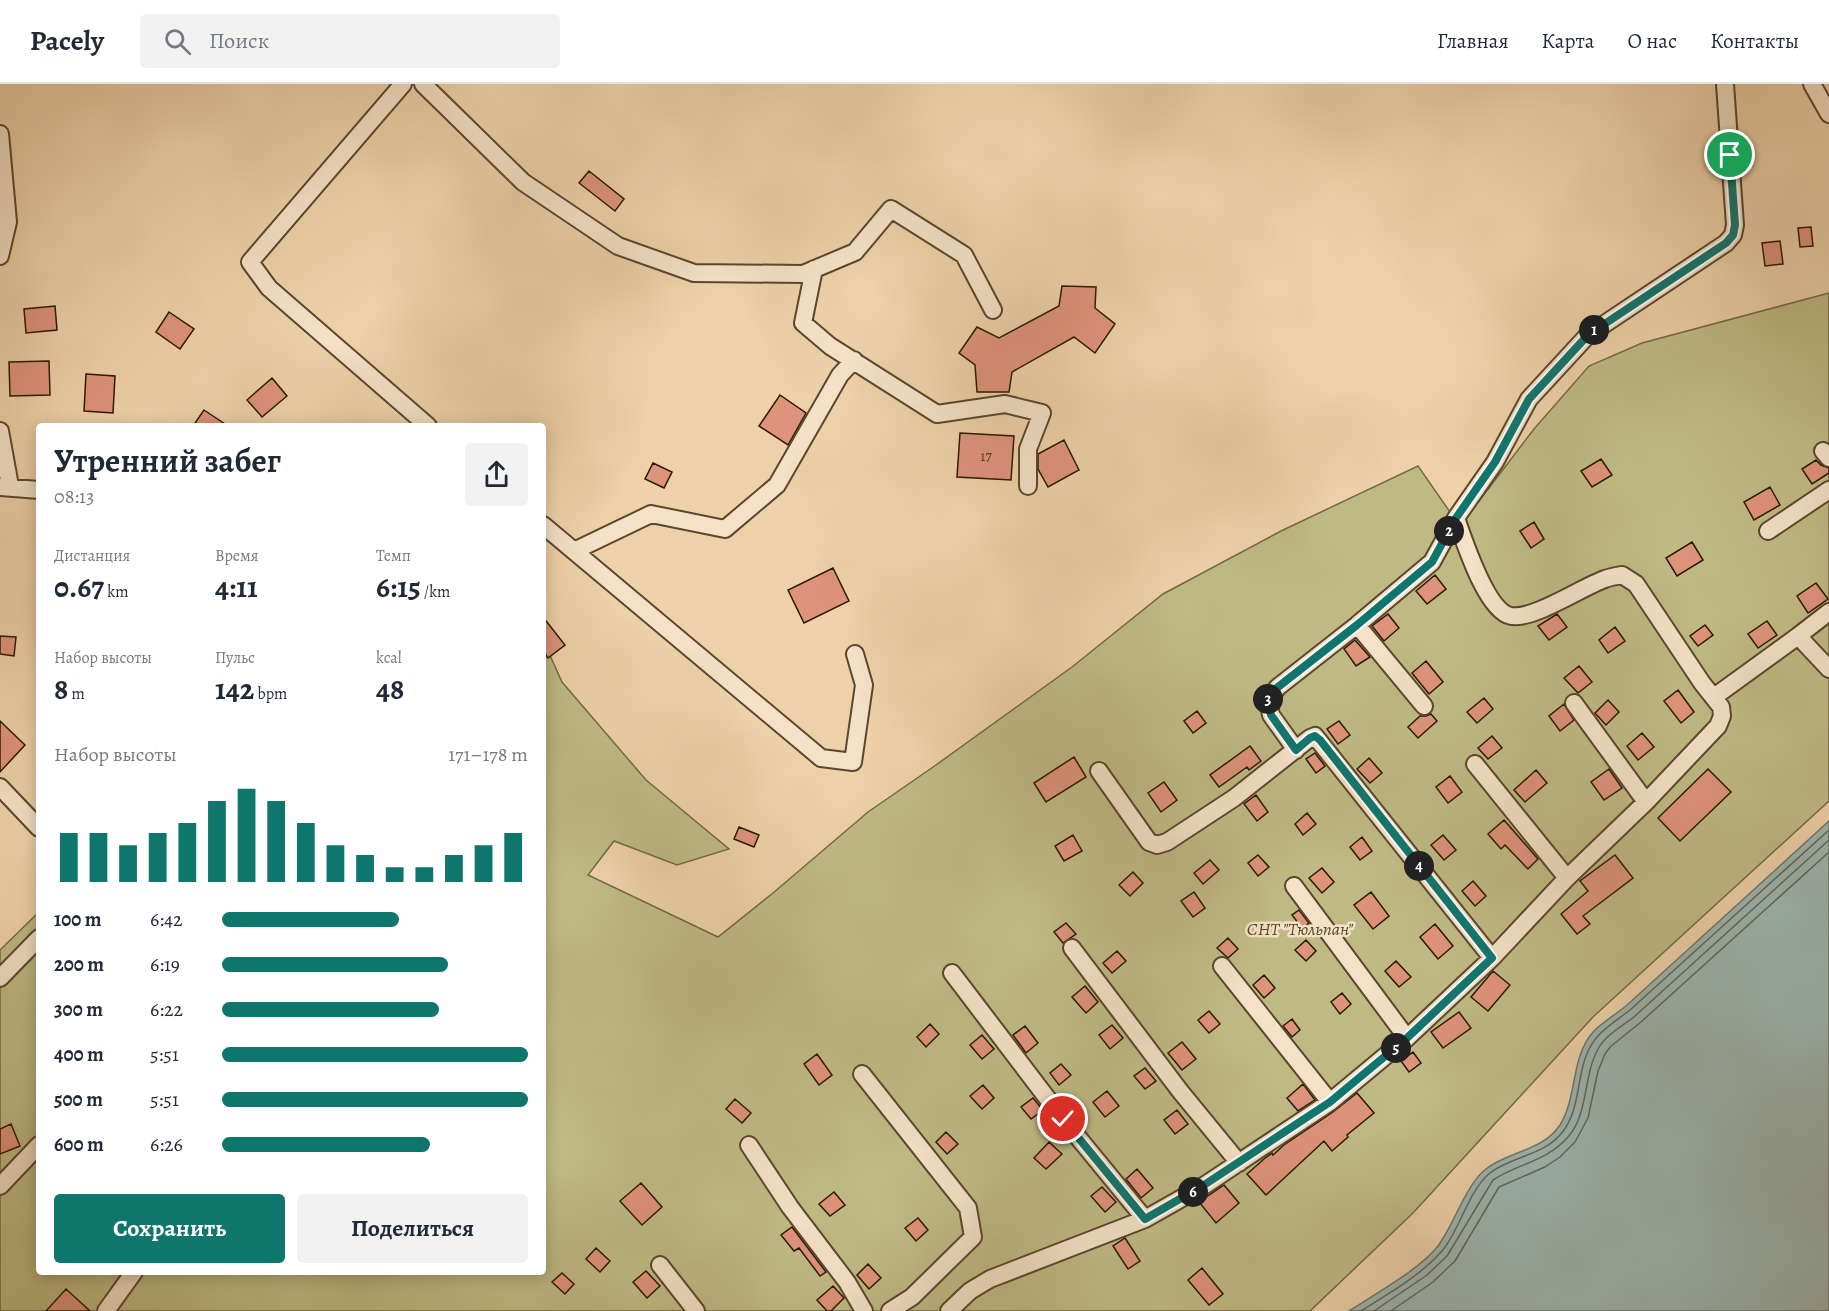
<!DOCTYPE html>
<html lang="ru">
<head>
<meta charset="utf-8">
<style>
	:root { --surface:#fff; --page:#f2f2f3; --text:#1f2937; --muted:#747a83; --line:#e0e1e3; --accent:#0f766e }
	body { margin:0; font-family:Alegreya,serif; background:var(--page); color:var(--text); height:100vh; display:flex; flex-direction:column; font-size:22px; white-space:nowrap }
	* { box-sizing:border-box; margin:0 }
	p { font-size:20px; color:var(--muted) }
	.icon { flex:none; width:33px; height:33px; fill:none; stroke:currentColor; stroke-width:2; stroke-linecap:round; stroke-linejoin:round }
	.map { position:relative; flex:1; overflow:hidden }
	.details { position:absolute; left:36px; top:339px; width:510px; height:852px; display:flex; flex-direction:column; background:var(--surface); border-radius:6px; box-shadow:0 3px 15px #0003 }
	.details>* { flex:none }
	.pin { position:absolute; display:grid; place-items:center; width:51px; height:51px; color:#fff; margin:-26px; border:3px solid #fff; border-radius:50%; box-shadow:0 2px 6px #0007 }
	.km { position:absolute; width:30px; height:30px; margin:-15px; border-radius:50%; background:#222; color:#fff; font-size:16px; line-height:30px; text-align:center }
	.round { display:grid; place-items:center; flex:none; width:63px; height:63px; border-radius:6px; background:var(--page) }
	.headline { display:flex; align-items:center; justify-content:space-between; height:102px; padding:0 18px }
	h1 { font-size:33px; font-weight:600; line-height:45px }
	.stats { display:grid; grid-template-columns:repeat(3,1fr); gap:9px; height:102px; padding:6px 18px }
	.stats div { display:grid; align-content:center }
	.stats b { font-size:30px; font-weight:600 }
	.stats small { font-size:16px; font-weight:400 }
	.stats p { font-size:16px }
	.chart { height:168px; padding:12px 18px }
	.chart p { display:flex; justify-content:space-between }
	.chart svg { width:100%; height:108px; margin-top:6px; stroke:var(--accent); stroke-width:6 }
	.button { display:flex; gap:12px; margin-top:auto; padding:12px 18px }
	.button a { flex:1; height:69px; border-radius:6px; background:var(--accent); color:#fff; font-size:24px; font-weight:600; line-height:69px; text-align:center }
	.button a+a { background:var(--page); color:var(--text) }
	ul { padding:0 18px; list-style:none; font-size:20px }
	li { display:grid; grid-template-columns:96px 72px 1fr; align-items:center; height:45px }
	li i { height:15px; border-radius:8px; background:var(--accent) }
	header { display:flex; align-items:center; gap:36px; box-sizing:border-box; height:84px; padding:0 30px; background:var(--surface); border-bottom:2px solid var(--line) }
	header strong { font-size:28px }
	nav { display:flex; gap:33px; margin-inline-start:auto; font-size:21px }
	.search { width:420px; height:54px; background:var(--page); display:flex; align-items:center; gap:15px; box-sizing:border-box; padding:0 21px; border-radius:6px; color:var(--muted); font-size:22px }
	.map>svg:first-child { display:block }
	.green { fill:#bfba84; stroke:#746a43; stroke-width:1.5 }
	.water { fill:#9cb5b1; stroke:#6e776b; stroke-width:1.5 }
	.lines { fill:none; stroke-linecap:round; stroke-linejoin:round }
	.shore { stroke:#62675a; stroke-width:1.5 }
	.building { fill:#de937b; stroke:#291902; stroke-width:1.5 }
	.minor-casing { stroke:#5a472c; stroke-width:20 }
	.minor { stroke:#f4e1c7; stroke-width:16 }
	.route-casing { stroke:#fff; stroke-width:12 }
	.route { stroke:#0f766e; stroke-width:8 }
	.labels { text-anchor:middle; stroke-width:5; stroke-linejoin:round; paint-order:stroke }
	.number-label { font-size:15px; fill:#563820 }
	.park-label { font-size:18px; font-style:italic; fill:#564929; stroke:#f4e1c7 }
</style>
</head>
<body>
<header>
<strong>Pacely</strong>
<div class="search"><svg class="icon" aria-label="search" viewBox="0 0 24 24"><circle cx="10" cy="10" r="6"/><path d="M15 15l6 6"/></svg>Поиск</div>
<nav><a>Главная</a><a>Карта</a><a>О нас</a><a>Контакты</a></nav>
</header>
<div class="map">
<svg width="1829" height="1227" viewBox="0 0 1829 1227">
	<rect width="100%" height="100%" fill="#eed1a9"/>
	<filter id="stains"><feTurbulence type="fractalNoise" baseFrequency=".00333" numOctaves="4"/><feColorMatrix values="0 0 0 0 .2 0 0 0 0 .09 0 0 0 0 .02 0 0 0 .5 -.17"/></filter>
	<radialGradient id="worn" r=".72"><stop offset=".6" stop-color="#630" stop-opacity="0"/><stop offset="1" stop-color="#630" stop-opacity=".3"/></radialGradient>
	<path class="green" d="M1829,209V717L1593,933L1413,1129L1310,1227H0V866L39,828V1188H543V556L562,598L646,696L729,765L677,781L614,757L588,791L718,853L773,809L868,728L936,681L1072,583L1163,510L1281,447L1418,382L1450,428L1479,417L1534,345L1589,282L1642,259Z"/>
	<path class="water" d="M1829,737V1227H1349C1375,1210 1419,1186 1438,1162C1454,1141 1466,1100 1486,1085C1509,1067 1543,1067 1560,1041C1578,1012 1570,973 1594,947C1603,938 1616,930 1626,922Z"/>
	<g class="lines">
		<path class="shore" d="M1361,1227C1388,1210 1420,1192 1442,1167C1460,1146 1468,1107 1490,1089C1513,1071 1546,1072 1564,1046C1584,1018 1574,978 1598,952C1607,942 1620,934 1630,926L1829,746
			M1374,1227L1427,1191L1447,1172L1493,1096C1519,1079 1546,1078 1568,1053C1589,1029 1583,992 1598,965C1605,951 1623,942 1635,932L1829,756
			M1391,1227L1433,1198L1455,1177L1499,1103L1545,1083L1560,1073L1575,1058L1588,1034L1598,987L1605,970L1610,963L1641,938L1829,768"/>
	</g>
	<path class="building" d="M589,87L624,115L615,127L579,99Z
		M1811,143L1813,162L1800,163L1798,144Z
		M1780,157L1783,180L1765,182L1762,159Z
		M1062,202L1096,203L1095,224L1115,240L1095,269L1074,253L1012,288L1009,308H977L975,281L959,269L977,243L999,254L1059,222Z
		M55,222L57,246L26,249L24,225Z
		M169,228L194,245L180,265L156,248Z
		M49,277L50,311L10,312L9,278Z
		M86,290L115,292L113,329L84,327Z
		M272,294L287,312L262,333L247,316Z
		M780,311L806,329L788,361L759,342Z
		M204,326L228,342H193Z
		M960,349L1014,352L1011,396L957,393Z
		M1064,356L1079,386L1048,403L1038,385V370Z
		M1601,375L1612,391L1592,403L1581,387Z
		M1816,376L1821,381L1829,384V389L1812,400L1802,385Z
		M653,379L672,388L664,404L645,395Z
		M1770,403L1780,421L1754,436L1744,418Z
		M1534,438L1544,455L1531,464L1520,447Z
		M1692,458L1703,476L1677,492L1666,474Z
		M833,484L849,517L804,539L788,506Z
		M1435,491L1446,505L1427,520L1416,507Z
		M1816,499L1828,515L1808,529L1797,512Z
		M1388,530L1399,544L1384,557L1372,542Z
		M1557,530L1567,543L1549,556L1538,542Z
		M543,533L565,561L548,574L543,567Z
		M1767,537L1777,551L1758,564L1748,550Z
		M1705,541L1713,551L1698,562L1690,552Z
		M1615,543L1625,557L1608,569L1599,556Z
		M0,552L16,553L14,572L0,570Z
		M1355,556L1370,573L1356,582L1344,565Z
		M1426,577L1443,598L1429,610L1412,589Z
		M1579,582L1592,598L1578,609L1564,594Z
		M1678,606L1694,628L1681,639L1664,617Z
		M1484,614L1493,625L1477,639L1467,628Z
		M1608,616L1619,628L1606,641L1595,629Z
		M1564,620L1574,636L1560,647L1549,632Z
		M1197,627L1206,639L1193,649L1184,637Z
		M1431,630L1437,637L1418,654L1408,643L1420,632H1426Z
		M0,637L25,661L0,688Z
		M1339,637L1350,651L1338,660L1327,645Z
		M1642,649L1654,663L1638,676L1627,662Z
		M1492,652L1502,664L1488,675L1478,664Z
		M1250,662L1261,677L1249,686L1247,683L1219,703L1210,691Z
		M1315,669L1325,682L1316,689L1306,675Z
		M1074,673L1086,693L1046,718L1034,699Z
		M1369,674L1382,689L1370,699L1357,685Z
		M1609,685L1622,704L1604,716L1591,698Z
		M1708,685L1731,708L1680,757L1658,734Z
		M1536,686L1547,699L1525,718L1514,706Z
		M1450,692L1462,708L1448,719L1436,703Z
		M1164,698L1177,716L1161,728L1148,709Z
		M1256,711L1268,728L1257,737L1244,720Z
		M1307,729L1316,740L1303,751L1295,740Z
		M1504,736L1538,775L1528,785L1505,761L1501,765L1488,750Z
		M739,743L759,751L754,763L734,755Z
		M1073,751L1082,767L1064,777L1055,762Z
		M1443,751L1456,766L1444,776L1431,761Z
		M1362,753L1372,767L1360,776L1350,763Z
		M1258,771L1269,783L1258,792L1248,779Z
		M1615,771L1633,794L1583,832L1590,840L1577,850L1561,830L1588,807L1580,797Z
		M1210,776L1219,786L1203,800L1194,789Z
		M1322,784L1334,798L1322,809L1309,794Z
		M1133,788L1143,799L1130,812L1119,801Z
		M1473,797L1486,812L1475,822L1462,807Z
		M1194,808L1205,824L1193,833L1181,817Z
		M1371,808L1389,832L1373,845L1354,821Z
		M1299,826L1309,839L1302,844L1292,831Z
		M1066,839L1076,850L1063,859L1054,848Z
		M1435,840L1453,862L1438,875L1420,853Z
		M1228,854L1238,865L1228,874L1217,864Z
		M1306,856L1316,867L1306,877L1295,866Z
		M1117,867L1126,877L1112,889L1103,879Z
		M1396,877L1411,893L1399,903L1385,887Z
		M1493,887L1510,901L1488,927L1471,913Z
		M1264,891L1275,904L1264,914L1253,901Z
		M1085,902L1098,918L1086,929L1072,913Z
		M1342,909L1351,920L1340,930L1331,918Z
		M1209,927L1220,940L1209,949L1198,936Z
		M1459,928L1471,944L1443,964L1431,948Z
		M1292,935L1300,946L1292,953L1283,942Z
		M930,940L939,950L926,963L917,953Z
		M1112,941L1123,954L1110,965L1099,951Z
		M1025,942L1038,959L1026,969L1013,951Z
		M982,951L994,965L982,975L970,961Z
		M1182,958L1196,975L1182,986L1168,969Z
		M1413,968L1421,979L1409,988L1401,977Z
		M817,970L832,991L819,1001L804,980Z
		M1061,980L1071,991L1059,1001L1050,989Z
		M1145,984L1156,997L1145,1005L1134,992Z
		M1303,1000L1315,1016L1298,1027L1287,1014Z
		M983,1001L994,1014L982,1025L970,1012Z
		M1107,1007L1119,1022L1105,1033L1093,1018Z
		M1357,1009L1374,1029L1347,1051L1348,1053L1332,1067L1324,1057L1266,1111L1247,1090L1264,1075L1272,1069L1273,1071L1284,1061L1333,1028Z
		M1033,1014L1043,1026L1031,1035L1021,1023Z
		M735,1015L751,1029L742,1039L726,1025Z
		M1177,1026L1188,1040L1175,1050L1164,1036Z
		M11,1040L20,1062L0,1070V1045Z
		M946,1048L958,1060L947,1070L936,1058Z
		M1049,1058L1062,1070L1046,1085L1034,1074Z
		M1137,1085L1153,1104L1141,1114L1126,1095Z
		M641,1099L662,1123L642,1141L620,1117Z
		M1224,1101L1239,1119L1216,1139L1199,1118Z
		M1102,1103L1116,1118L1105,1128L1091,1112Z
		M834,1108L845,1121L830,1132L819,1120Z
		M918,1134L928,1146L916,1157L905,1144Z
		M792,1143L826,1188L820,1192L799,1164L794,1167L781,1151Z
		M1125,1154L1140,1177L1128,1185L1113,1162Z
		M596,1164L610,1177L600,1188L586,1175Z
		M868,1180L881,1194L869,1205L857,1191Z
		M1202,1184L1223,1210L1209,1221L1188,1196Z
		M646,1187L660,1202L647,1214L633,1198Z
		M562,1189L574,1200L565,1210L552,1198Z
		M833,1202L844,1214L831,1227H827L817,1216Z
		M66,1205L90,1227H46Z"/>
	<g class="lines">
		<g class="minor-casing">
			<path id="minor" d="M403,0L250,178L269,204L428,342
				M423,0L523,98L618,162L694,189L803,190L855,168L891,125L964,171L993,226
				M1812,0L1829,30
				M0,50L8,138L0,172
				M814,185L803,239L830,262L937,330L1005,320L1042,329L1028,365V402
				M0,347L10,402
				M1823,367L1829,374
				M1,403L39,406
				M543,441L821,674L853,678L864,601L855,570
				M1768,447L1829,406
				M574,467L651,430L725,445L777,401L840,291L854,276
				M1357,541L1424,622
				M1798,552L1829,528
				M1714,613L1798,552L1829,585
				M1574,619L1646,718
				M1296,666L1271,631L1268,615L1278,603L1357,541L1432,478L1456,434
				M1475,680L1567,794
				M1099,687L1149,758L1157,761L1167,758L1234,714L1310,654L1315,652L1492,874
				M0,703L39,744
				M1294,802L1407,954
				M1072,864L1180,1007L1239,1079
				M1222,882L1330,1018
				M952,889L1063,1035L1145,1135
				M0,894L39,854
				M862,990L968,1124L973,1153L912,1213L890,1227
				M749,1061L790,1123L847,1198L864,1227
				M0,1102L39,1061
				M660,1181L696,1227
				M106,1227L134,1188
				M949,1227L970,1207L990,1195L1145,1135L1205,1101L1330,1018L1407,954L1492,874L1567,794L1646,718L1718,642L1722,632L1721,623L1702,599L1636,500L1622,491C1616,492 1610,493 1605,495C1582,503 1533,536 1511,532C1486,527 1464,456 1456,434L1495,378L1529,315L1588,251L1726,159L1733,151L1735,141L1725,0"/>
		</g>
		<use href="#minor" class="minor"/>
	</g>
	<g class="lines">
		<g class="route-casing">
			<path id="route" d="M1063,1035L1145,1135L1204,1101L1330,1018L1407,954L1492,874L1320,656L1315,652L1310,654L1296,666L1271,631L1268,615L1278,603L1357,541L1432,478L1456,434L1495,378L1529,315L1588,251L1726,159L1733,151L1735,141L1730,71"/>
		</g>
		<use href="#route" class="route"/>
	</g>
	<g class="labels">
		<g class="number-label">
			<text x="986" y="377">17</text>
		</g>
		<g class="park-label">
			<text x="1300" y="851">СНТ "Тюльпан"</text>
		</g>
	</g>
	<rect width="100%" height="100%" filter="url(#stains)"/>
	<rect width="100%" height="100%" fill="url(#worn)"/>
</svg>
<div class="pin" style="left:1730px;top:71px;background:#1e9e55"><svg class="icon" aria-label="arrive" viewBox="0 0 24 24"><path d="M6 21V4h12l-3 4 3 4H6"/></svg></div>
<div class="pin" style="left:1063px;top:1035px;background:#d93025"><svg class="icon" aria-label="check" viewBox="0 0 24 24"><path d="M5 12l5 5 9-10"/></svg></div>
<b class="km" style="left:1594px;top:246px">1</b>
<b class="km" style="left:1449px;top:447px">2</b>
<b class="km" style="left:1268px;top:615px">3</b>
<b class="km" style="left:1419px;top:782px">4</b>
<b class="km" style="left:1396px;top:964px">5</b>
<b class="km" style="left:1193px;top:1108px">6</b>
<section class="details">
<div class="headline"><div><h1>Утренний забег</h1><p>08:13</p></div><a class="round"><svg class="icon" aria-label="share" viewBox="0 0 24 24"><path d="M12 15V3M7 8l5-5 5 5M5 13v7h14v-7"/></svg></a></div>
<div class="stats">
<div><p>Дистанция</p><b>0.67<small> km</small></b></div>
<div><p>Время</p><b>4:11</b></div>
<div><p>Темп</p><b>6:15<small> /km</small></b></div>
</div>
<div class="stats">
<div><p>Набор высоты</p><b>8<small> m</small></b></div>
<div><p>Пульс</p><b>142<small> bpm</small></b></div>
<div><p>kcal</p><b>48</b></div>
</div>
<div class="chart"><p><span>Набор высоты</span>171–178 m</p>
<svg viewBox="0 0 160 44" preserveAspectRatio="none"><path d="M5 44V24M15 44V24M25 44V29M35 44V24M45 44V20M55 44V11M65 44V6M75 44V11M85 44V20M95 44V29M105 44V33M115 44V38M125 44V38M135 44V33M145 44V29M155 44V24"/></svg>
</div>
<ul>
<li><b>100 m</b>6:42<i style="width:58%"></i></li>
<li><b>200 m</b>6:19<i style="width:74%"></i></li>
<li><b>300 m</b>6:22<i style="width:71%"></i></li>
<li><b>400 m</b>5:51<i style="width:100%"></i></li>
<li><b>500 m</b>5:51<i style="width:100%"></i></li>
<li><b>600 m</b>6:26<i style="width:68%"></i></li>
</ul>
<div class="button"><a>Сохранить</a><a>Поделиться</a></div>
</section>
</div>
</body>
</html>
